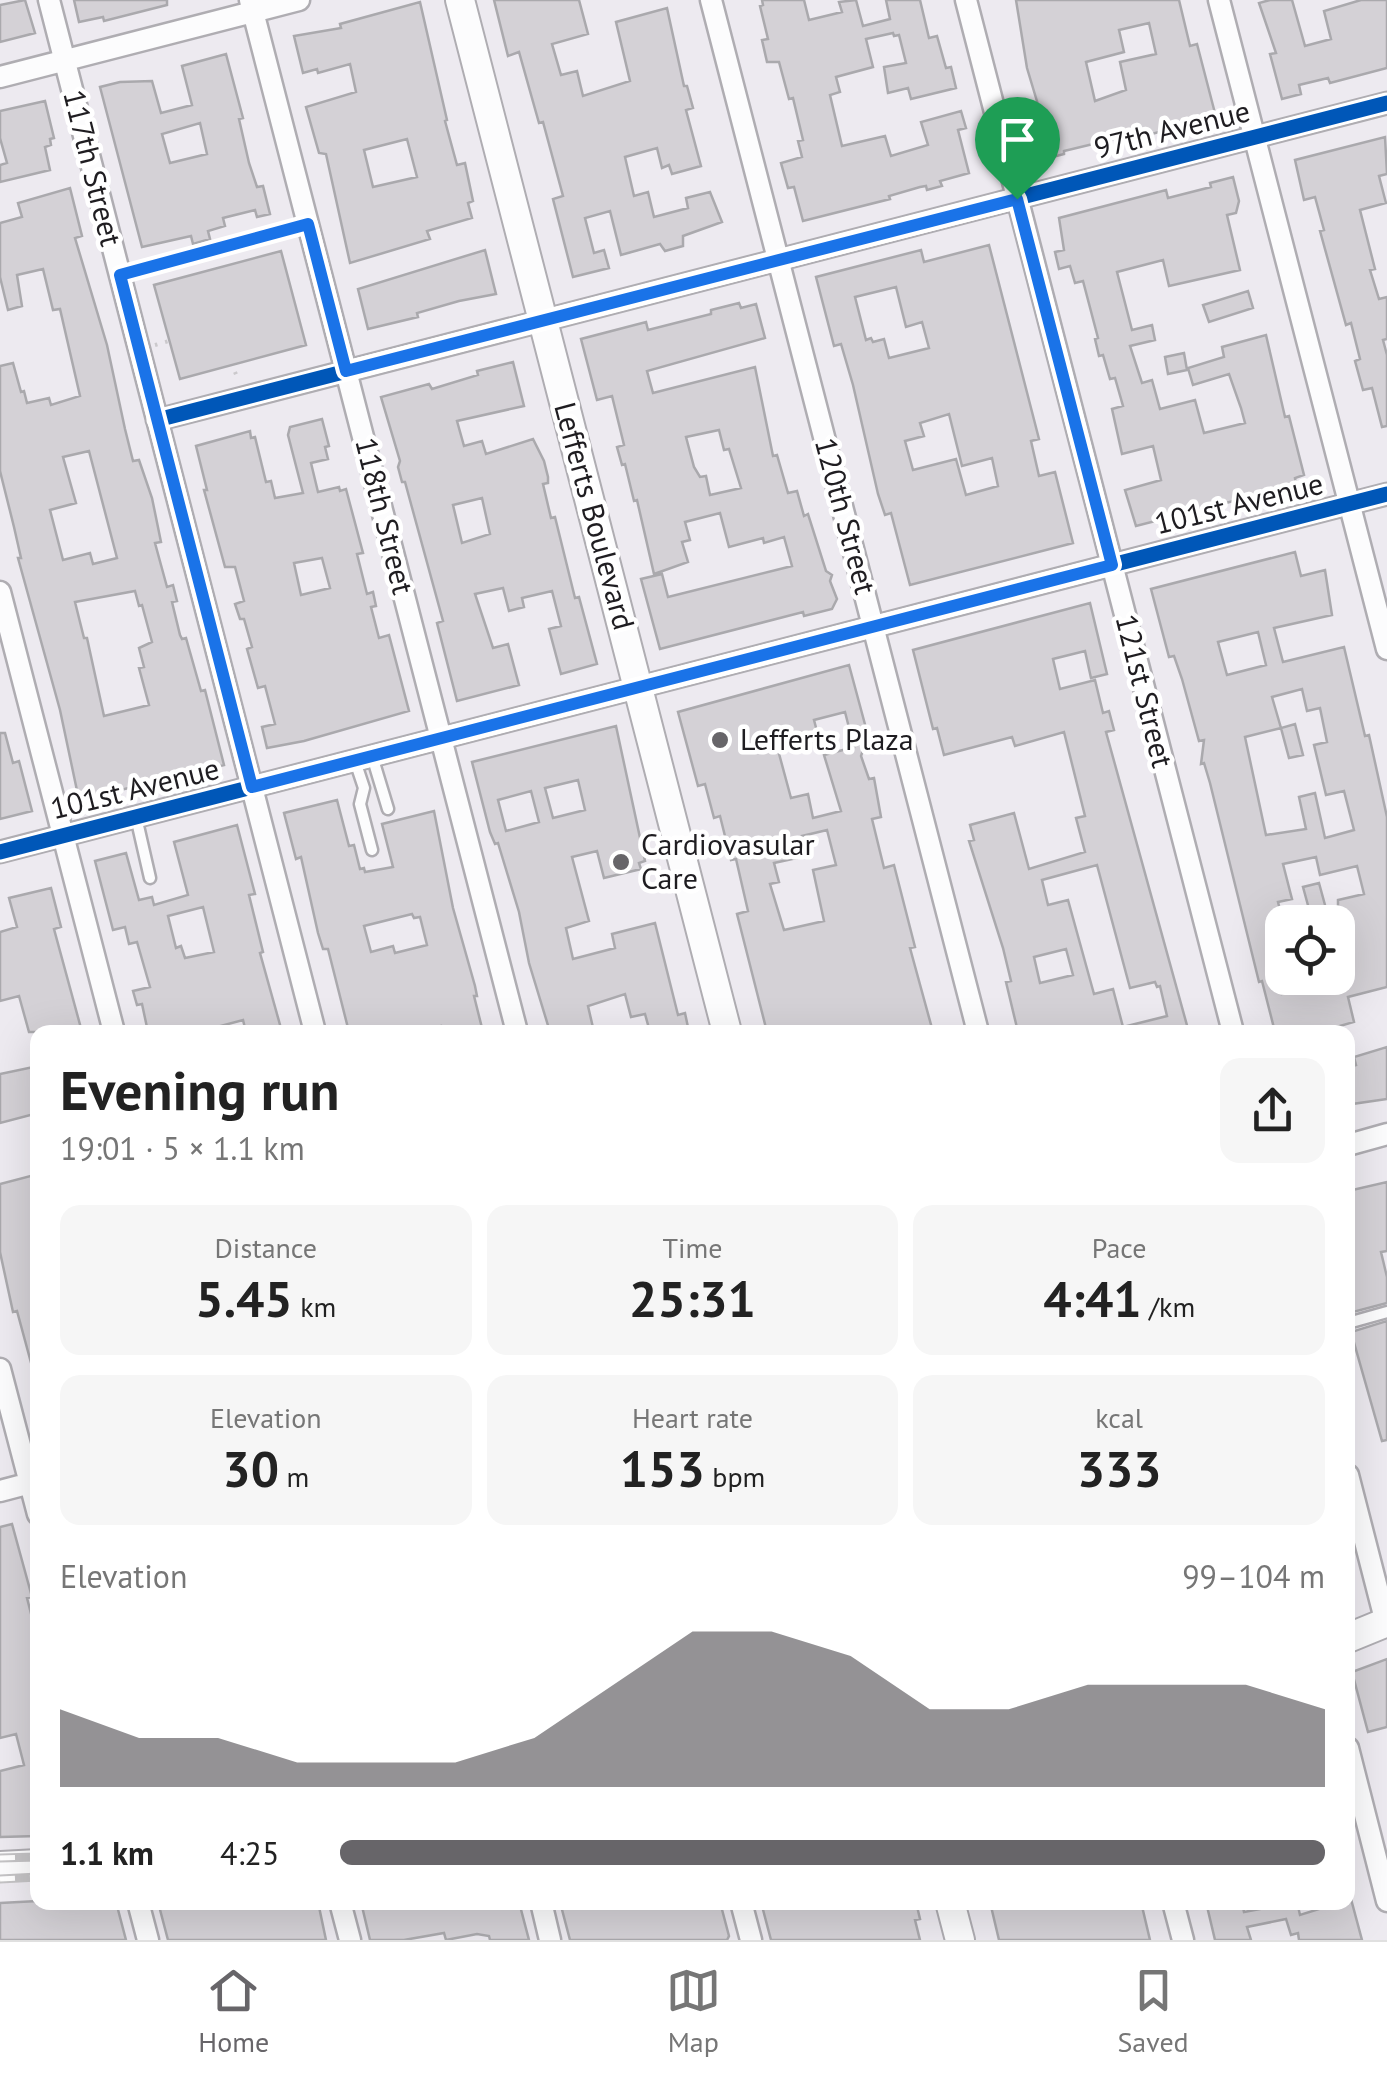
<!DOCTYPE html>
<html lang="en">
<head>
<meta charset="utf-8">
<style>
	:root { --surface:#fff; --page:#f6f6f6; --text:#222; --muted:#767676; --line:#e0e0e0; --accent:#676569 }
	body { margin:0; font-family:"PT Sans",sans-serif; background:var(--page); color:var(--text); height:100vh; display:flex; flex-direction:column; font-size:38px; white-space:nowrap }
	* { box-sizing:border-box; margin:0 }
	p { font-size:32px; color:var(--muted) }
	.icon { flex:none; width:55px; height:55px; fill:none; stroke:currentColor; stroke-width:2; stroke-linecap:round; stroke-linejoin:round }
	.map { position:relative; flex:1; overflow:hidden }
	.sheet { position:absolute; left:30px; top:1025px; width:1325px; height:885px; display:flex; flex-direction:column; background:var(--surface); border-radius:20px; box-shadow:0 10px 40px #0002 }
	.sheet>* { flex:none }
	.buttons { position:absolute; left:1265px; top:905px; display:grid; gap:20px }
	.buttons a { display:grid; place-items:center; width:90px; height:90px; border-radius:20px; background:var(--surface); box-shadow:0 10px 40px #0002; font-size:50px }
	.pin { position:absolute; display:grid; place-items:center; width:85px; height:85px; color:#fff; margin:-102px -42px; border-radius:50% 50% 50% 0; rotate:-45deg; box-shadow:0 0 10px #0007 }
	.pin .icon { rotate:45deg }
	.round { display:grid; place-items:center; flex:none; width:105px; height:105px; border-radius:20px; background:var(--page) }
	.overview { display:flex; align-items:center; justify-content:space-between; height:170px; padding:0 30px }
	h1 { font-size:55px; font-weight:700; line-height:75px }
	.metrics { display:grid; grid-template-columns:repeat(3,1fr); gap:15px; height:170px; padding:10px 30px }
	.metrics div { display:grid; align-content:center; border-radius:20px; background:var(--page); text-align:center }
	.metrics b { font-size:50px; font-weight:700 }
	.metrics small { font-size:28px; font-weight:400 }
	.metrics p { font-size:28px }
	.chart { height:280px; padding:20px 30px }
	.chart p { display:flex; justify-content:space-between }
	.chart svg { width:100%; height:180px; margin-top:10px; fill:var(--accent); opacity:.7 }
	ul { padding:0 30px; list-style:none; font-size:32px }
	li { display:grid; grid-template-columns:160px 120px 1fr; align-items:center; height:75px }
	li i { height:25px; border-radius:12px; background:var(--accent) }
	.dock { display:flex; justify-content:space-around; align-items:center; height:140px; border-top:2px solid var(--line); background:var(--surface); font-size:28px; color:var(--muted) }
	.dock a { display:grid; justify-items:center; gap:5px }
	.dock .current { color:var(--accent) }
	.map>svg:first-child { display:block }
	.building { fill:#d4d1d6; stroke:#aaa9ad; stroke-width:2.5; fill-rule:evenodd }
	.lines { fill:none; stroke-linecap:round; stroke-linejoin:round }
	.lane-casing { stroke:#afadb2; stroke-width:15 }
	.street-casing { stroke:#afadb2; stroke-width:25 }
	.secondary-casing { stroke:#afadb2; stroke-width:32 }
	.path { stroke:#cbc9cc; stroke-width:4; stroke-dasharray:2.5 8; stroke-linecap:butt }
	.lane { stroke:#fcfcfd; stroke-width:10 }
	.street { stroke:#fcfcfd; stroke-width:20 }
	.secondary { stroke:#fcfcfd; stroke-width:28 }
	.rail-casing { stroke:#c4c3c5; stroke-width:9 }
	.rail { stroke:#fff; stroke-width:5; stroke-dasharray:15; stroke-linecap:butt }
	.cycleway-casing { stroke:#fff; stroke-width:21 }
	.cycleway { stroke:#0057b8; stroke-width:15 }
	.route-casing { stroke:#fff; stroke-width:20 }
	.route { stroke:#1a73e8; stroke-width:12 }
	.poi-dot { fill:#676569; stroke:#fff; stroke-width:4 }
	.labels { text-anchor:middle; stroke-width:9; stroke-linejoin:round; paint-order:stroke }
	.street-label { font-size:30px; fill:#1f1d21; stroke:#fff }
	.poi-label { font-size:30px; fill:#1f1d21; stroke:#fff; text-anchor:start }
</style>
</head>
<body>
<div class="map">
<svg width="1387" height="1940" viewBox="0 0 1387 1940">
	<rect width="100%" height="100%" fill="#edeaf0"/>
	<path class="building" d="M25,0L35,33L0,42V5Z
		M74,0H167V5L104,21L103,17L79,22Z
		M494,0H579L588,34L552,44L561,75L577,71L583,96L630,81L616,22L667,8L684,86H687L693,108L686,110L701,166L672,174L669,165L662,168L657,148L625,157L634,196L648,192L654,217L688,208L686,198L710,192L722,222L683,236V246L665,251L660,244L621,255L610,211L585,218L594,253L604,250L609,268L573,277L553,199L563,196L543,122L539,123L519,52L508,56Z
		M762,0H804L809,20L842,12L839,2L856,0L863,26L890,19L886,0H920L929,38L937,36L946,68L951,67L956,88L911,99L908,88L888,93L884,67L906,63L899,35L894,36L893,33L866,39L873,67L836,77L840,92L830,95L842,146L885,136L891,156L928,145L921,122L961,111L966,128L958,130L969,173L940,181L942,186L927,190L926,186L920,187L889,196L890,199L803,221L794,187L788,188L781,163L802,157L798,141L803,140L793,98L789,99L779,62H767L762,40L768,39L760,6L763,5Z
		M1016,0H1179L1190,46L1197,44L1216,117L1144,136L1143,132L1064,151V154L1049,158L1038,120L1042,118L1027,68ZM1149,23L1156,54L1120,62L1126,90L1095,101L1086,62L1124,52L1119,30Z
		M1270,0H1292L1305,46L1331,39L1324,11L1361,0H1387V68L1330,83L1328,78L1299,85L1301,94L1282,99L1270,54L1276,53L1259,3Z
		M420,2L447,120L445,121L457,165L465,163L473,201L468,203L472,218L427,231L430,239L350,263L326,154L319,153L306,107L356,92L350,64L318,73L317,69L303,73L294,36L341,28L340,24ZM407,139L417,177L373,187L364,150Z
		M226,54L243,118L239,119L249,163L257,187L263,186L270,214L257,217L255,210L223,218L225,226L208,231L210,239L193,244L191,236L142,247L100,87L120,82L152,81L161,113L192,105L182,66ZM200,123L207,154L170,163L162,134Z
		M45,101L54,138L50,139L51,145L45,147L50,170L0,182V165L7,163L0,138V111Z
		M1385,137L1387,174L1379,176L1386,203L1360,210L1375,269L1370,270L1379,299L1387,297V339L1383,340L1387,355V426L1382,427L1372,388L1363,390L1355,361L1360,359L1351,323L1346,325L1320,231L1324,230L1315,197L1304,200L1295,160Z
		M1233,177L1239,201L1236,213L1227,215L1240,270L1169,286L1163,260L1117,272L1132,330L1152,325L1155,340L1130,346L1142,383L1152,380L1160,409L1195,400L1204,433L1245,423L1241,408L1229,374L1193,385L1188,368L1224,357L1222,347L1266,335L1285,417L1289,416L1304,475L1295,478L1296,485L1136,526L1125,490L1161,480L1153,446L1122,454L1112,409L1123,406L1115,378L1110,379L1103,355L1099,356L1095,339L1098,338L1083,281L1075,283L1070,266L1059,269L1055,252L1064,250L1059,218L1166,190L1168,198L1211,187L1210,183Z
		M70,188L82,236L75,238L107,345L125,429L133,461L139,460L152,498L161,542L155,543L167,587L173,585L177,601L172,602L180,635L182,639L186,638L201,691L205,690L224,765L79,800L60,710L18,558H21L14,527L0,471V366L13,363L21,392L24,391L27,403L49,398L51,405L80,396L60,309L53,310L43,269L17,275L22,306L8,310L0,277V223L22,217L18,203ZM89,451L117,558L93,564L90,553L63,560L50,510L76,503L63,457ZM135,591L139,606L142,605L152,642L139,648L144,667L139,668L149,705L104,716L87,638H84L75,602Z
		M989,245L1039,439L1031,441L1039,476L1055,472L1073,543L910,585L891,513L885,515L878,494L853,385L841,344L834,346L816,277L921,250L924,262ZM896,287L906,327L922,322L929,348L889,358L884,339L873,342L871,338L866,340L855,297ZM949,414L962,466L992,458L998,486L966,495L956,459L913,470L905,441L924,436L920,423Z
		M485,250L496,294L459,301L417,313L418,317L368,329L358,289Z
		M281,251L306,345L180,379L154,285Z
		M1248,291L1253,308L1209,322L1203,305Z
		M739,303L741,308L756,304L765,338L647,371L653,393L755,367L773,456L777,455L788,493L797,491L804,516L808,514L826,571L832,575L830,581L837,599L832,609L804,616L803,612L660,649L641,579L662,574L668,597L792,566L784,537L764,543L763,538L729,547L720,513L685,522L690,540L682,542L688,562L654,574L637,500L634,501L625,464L622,465L617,447L624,445L612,396L597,400L581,339L646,322L648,330L711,314V310ZM719,430L724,450L729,449L741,488L710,495L706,476L700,477L694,467L686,437Z
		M1184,353L1187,370L1168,374L1165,357Z
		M513,362L524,406L457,421L464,446L482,441L486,454L533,439L544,461L548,477V483L543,484L551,518L555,517L575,598L579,597L597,664L561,674L549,629L561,626L552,591L522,598L524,607L509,611L503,588L475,594L493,648L508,644L519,685L457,701L437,623L443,621L405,482H402L398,467L400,461L381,397L429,384L432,389L478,375L477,371ZM482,498L490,534L462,543L453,505Z
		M322,419L329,446L325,447L328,459L311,463L318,492L339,487L340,491L346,489L363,553L357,554L367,594L373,592L376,606L371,607L379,638L389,635L409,711L304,741L267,748L262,727L275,724L265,686L258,688L247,649L252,647L244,619H240L235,604L244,601L235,567H225L204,490H207L196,446L250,431L251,438L255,437L266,482L271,481L275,498L303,493L288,435L290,427ZM322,558L330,588L301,595L294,563Z
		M1295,552L1301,576L1325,570L1332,615L1274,628L1283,662L1344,647L1365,736L1369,735L1387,817V987L1348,997L1354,1022L1319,1032H1275L1262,981L1259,982L1210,783L1204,763L1201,764L1204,740L1199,741L1182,679L1174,656L1169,657L1151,589ZM1258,632L1266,665L1227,675L1218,642ZM1302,689L1307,711L1320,708L1327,742L1314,745L1326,795L1344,791L1354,830L1325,838L1315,793L1299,797L1306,829L1266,835L1245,737L1281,728L1272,697ZM1316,857L1320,875L1357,866L1364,894L1338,900V978H1327L1328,982L1282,994V918L1278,902L1292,899L1283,864Z
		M1090,603L1107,674L1091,678L1085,651L1053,659L1060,689L1095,680L1103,713L1109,711L1114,730L1106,732L1188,1029L1172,1032H1044V1029L1018,1032L1006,982L1011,981L1003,948L969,841L974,840L970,825L1014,813L1029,869L1085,852L1076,818L1085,816L1064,732L1015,746L1012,737L944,755L937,728L933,729L913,650ZM1097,865L1130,988L1155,982L1157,987L1160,986L1167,1016L1123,1027L1113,989L1094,994L1068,900L1048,905L1042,880ZM1066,949L1073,975L1040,983L1034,957Z
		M849,665L870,743L865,744L861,756L869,779L874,778L881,817L872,819L884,868L894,865L915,947L910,948L933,1032H767L737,914L748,911L736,859L731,860L720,816L714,818L705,784L698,786L678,712ZM845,712L854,747L824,755L841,811L813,818L808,794L791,798L778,750L819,739L814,720ZM827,830L836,865L813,870L824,921L784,930L770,884L779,882L774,863L806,856L802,836Z
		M1295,724L1303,755L1289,758L1281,728Z
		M616,726L645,861L639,863L641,869L604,878L597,851L572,857L589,921L566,928L573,959L615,948L612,934L655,923L678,1015L685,1013L689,1032H650L645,1014L631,1017L625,994L588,1006L594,1032H550L529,963L519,912L498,843L495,844L490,832L472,762ZM578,780L585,810L553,818L545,788ZM531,791L539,822L506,831L498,800Z
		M0,733H5L13,763L19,761L32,811L0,819Z
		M337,800L349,846L354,845L360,869L364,868L365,872L393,867L382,824L434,811L453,908L475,986L477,996H474L483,1032H442L441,1026L414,1032H349L328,949H323L318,933L301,857L296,859L284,813ZM412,914L414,918L420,917L427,945L395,953L393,946L371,952L364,926Z
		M237,825L255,894L249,895L263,952L260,953L282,1032H246L243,1020L213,1028L212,1032H148L142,1004L137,1005L133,991L150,987L137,942L129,944L125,927L113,930L95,861L126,853L139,900L152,897L154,905L188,895L174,842ZM203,907L214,952L185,958L181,946L176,948L168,916Z
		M1319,883L1328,916L1312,920L1303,887Z
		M51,888L61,927L54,929L82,1032H29L19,996L0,1001V932L17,927L9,898Z
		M1387,1047V1099L1352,1104L1348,1067L1356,1065L1354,1057Z
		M38,1066V1113L0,1123V1074Z
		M38,1174V1370H33L17,1311L13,1312L0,1252V1184Z
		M1387,1182V1251L1381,1252L1387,1277V1303L1353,1312L1348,1290V1191Z
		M1387,1321V1440L1382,1441L1351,1332Z
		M12,1524L32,1597L27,1598L38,1641V1836L0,1837V1771L24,1765L16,1734L0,1738V1527Z
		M1387,1659V1727L1368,1732L1352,1672Z
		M1351,1899L1362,1940H1299L1298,1933L1291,1935L1286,1919L1247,1927L1251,1940H1215L1206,1902H1242L1244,1912L1297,1902L1300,1915Z
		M38,1901L116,1902L126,1940H0V1903Z
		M158,1902H318L326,1940H168Z
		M361,1902H519L529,1940H490L489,1936L477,1934L446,1940L444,1933L404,1940H370Z
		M560,1902H720L729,1936L727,1940H570Z
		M761,1902H916L920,1919L915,1920L920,1940H771Z
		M990,1902H1141L1150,1940H999Z"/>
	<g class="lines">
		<g class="lane-casing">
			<path id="lane" d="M120,275L307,224
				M372,756L388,809
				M355,761L364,788L360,804L372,850
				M136,817L150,878
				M1348,1323L1387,1312"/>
		</g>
		<g class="street-casing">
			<path id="street" d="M49,0L315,1032
				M250,0L517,1032
				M711,0L978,1032
				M966,0L1233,1032
				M1219,0L1387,649
				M0,77L299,0
				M157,420L1387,103
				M0,592L114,1032
				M0,852L1387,494
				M1348,1145L1387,1134
				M0,1369L38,1514
				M1348,1475L1386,1623
				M0,1491L38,1481
				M1348,1748L1387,1901
				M138,1902L148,1940
				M340,1902L350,1940
				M541,1902L550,1940
				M741,1902L751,1940
				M1173,1902L1183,1940"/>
		</g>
		<g class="secondary-casing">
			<path id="secondary" d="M460,0L727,1032
				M1348,1638L1387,1622
				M0,1866L38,1864
				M950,1902L960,1940"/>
		</g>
		<path class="path" d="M155,345L169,341
			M235,372L237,377"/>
		<use href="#lane" class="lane"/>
		<use href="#street" class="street"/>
		<use href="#secondary" class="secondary"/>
		<g class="rail-casing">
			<path id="rail" d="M0,1858L38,1857
				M0,1879L38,1877"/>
		</g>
		<use href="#rail" class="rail"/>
		<g class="cycleway-casing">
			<path id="cycleway" d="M157,420L1387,103
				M0,852L1387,494"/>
		</g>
		<use href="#cycleway" class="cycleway"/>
	</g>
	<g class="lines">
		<g class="route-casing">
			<path id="route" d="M1017,199L1112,565L252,787L120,275L308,224L346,371Z"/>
		</g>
		<use href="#route" class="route"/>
	</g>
	<g class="poi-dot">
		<circle cx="720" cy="740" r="10"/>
		<circle cx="621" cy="862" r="10"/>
	</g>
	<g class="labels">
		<g class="street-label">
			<text transform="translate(1172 130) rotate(-14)" y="10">97th Avenue</text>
			<text transform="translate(92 168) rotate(76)" y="10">117th Street</text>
			<text transform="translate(1239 504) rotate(-14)" y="10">101st Avenue</text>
			<text transform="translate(384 516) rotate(76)" y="10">118th Street</text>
			<text transform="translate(594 516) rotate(75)" y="10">Lefferts Boulevard</text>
			<text transform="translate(845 516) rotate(75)" y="10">120th Street</text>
			<text transform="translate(1144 691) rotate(76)" y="10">121st Street</text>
			<text transform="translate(135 789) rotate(-14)" y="10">101st Avenue</text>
		</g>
		<g class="poi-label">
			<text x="740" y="750">Lefferts Plaza</text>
			<text x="641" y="855">Cardiovasular<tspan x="641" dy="34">Care</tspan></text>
		</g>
	</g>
</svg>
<div class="buttons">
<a><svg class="icon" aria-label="locate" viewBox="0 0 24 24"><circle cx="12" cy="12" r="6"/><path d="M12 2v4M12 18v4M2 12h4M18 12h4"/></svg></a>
</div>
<div class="pin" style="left:1017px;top:199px;background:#1e9e55"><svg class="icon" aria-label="arrive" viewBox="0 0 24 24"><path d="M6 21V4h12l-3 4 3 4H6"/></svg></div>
<section class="sheet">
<div class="overview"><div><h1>Evening run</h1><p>19:01 · 5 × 1.1 km</p></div><a class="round"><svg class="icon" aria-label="share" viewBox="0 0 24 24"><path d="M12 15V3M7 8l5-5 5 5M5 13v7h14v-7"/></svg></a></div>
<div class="metrics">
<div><p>Distance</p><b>5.45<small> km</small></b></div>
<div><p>Time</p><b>25:31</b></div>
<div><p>Pace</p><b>4:41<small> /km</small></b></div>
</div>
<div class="metrics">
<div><p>Elevation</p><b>30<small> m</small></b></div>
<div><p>Heart rate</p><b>153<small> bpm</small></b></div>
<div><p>kcal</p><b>333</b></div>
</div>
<div class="chart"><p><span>Elevation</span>99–104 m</p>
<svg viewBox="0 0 160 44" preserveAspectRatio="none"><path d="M0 44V25L10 32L20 32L30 38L40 38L50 38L60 32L70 19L80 6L90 6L100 12L110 25L120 25L130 19L140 19L150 19L160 25V44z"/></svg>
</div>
<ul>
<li><b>1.1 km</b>4:25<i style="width:100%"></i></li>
</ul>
</section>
</div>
<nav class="dock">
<a class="current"><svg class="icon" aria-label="home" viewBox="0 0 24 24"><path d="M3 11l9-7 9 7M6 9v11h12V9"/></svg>Home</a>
<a><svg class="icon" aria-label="map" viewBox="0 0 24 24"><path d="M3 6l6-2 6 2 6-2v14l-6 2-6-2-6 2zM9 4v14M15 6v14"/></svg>Map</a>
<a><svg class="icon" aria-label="saved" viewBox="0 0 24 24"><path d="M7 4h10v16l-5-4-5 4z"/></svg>Saved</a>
</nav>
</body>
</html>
